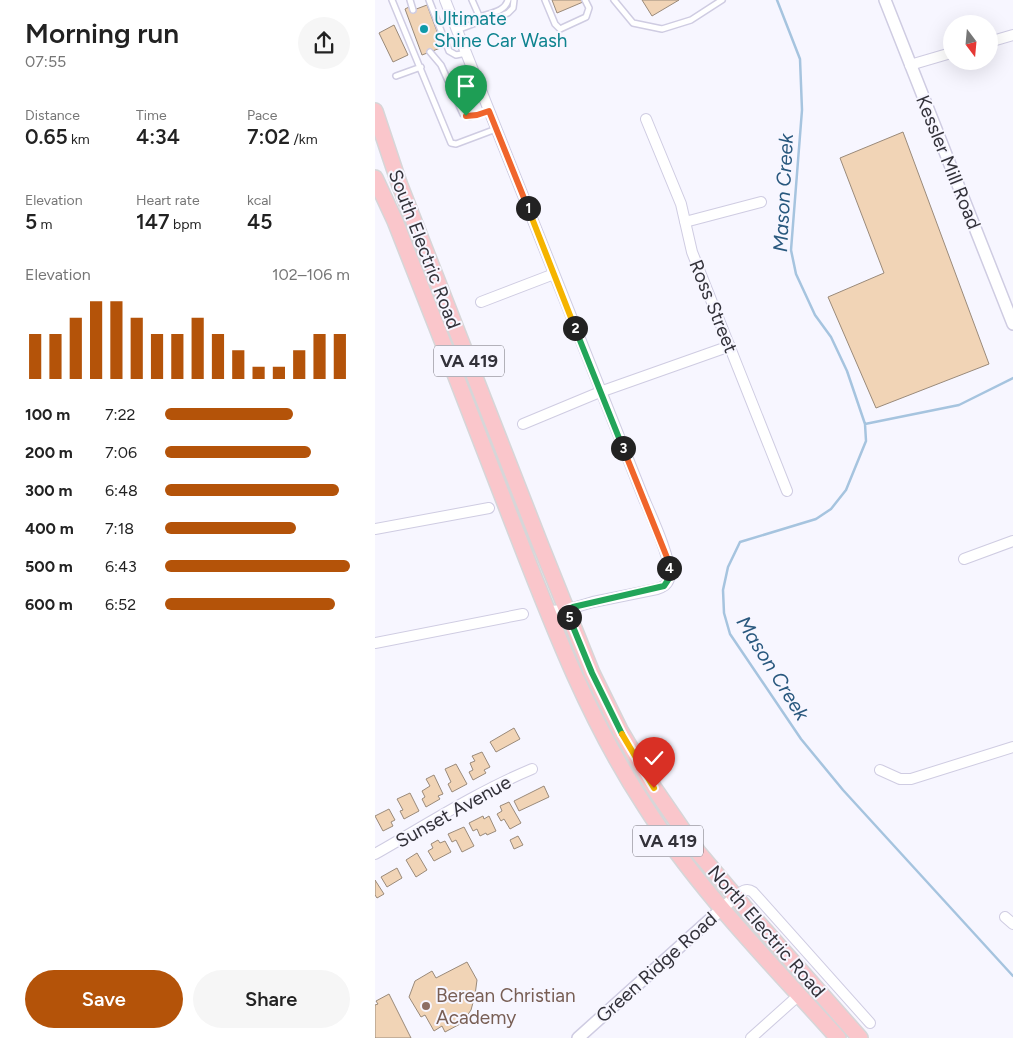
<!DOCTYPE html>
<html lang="en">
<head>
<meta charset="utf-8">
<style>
	:root { --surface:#fff; --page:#f6f6f6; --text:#222; --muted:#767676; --accent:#b45309 }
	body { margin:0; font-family:Figtree,sans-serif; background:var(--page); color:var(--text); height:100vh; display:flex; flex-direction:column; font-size:19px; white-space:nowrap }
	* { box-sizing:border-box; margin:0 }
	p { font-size:16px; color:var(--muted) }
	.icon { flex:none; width:28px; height:28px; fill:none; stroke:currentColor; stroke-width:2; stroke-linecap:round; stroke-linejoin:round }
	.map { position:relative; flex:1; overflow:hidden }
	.details { display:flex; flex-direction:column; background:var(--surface); width:375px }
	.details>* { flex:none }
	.needle { width:32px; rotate:164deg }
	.controls { position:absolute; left:568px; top:15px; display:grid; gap:10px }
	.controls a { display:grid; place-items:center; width:55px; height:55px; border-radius:50%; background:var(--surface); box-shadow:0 5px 20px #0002; font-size:25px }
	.pin { position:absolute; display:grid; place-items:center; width:42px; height:42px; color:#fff; margin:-51px -21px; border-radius:50% 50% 50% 0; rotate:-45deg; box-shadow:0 0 5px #0007 }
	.pin .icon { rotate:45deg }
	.km { position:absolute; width:25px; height:25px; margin:-12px; border-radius:50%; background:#222; color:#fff; font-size:14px; line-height:25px; text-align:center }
	.round { display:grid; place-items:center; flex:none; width:52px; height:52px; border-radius:26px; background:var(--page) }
	.overview { display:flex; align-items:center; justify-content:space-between; height:85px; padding:0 25px }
	h1 { font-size:28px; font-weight:600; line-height:38px }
	.metrics { display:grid; grid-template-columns:repeat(3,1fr); gap:8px; height:85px; padding:5px 25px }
	.metrics div { display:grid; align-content:center }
	.metrics b { font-size:21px; font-weight:600 }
	.metrics small { font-size:14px; font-weight:400 }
	.metrics p { font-size:14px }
	.chart { height:140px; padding:10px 25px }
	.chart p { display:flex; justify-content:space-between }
	.chart svg { width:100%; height:90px; margin-top:5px; stroke:var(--accent); stroke-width:6 }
	.action { display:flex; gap:10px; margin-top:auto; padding:10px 25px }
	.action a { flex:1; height:58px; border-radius:30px; background:var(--accent); color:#fff; font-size:20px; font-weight:600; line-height:58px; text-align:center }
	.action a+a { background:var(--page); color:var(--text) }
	ul { padding:0 25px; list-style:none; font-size:16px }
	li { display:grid; grid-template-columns:80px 60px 1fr; align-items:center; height:38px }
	li i { height:12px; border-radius:6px; background:var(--accent) }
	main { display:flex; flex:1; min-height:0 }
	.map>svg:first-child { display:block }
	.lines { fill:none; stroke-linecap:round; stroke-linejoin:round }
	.stream { stroke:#a6c4df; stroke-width:2.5 }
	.building { fill:#f1d4b6; stroke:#9a8a7a }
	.service-casing { stroke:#cfcce2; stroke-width:8 }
	.minor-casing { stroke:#cfcce2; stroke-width:12 }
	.tertiary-casing { stroke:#cfcce2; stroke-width:14 }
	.primary-casing { stroke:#d6d6d8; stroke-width:18 }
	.service { stroke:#fff; stroke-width:5 }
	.minor { stroke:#fff; stroke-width:10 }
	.tertiary { stroke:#fff; stroke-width:11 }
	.primary { stroke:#fac6cb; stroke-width:15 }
	.split-1-casing { stroke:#fff; stroke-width:10 }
	.split-2-casing { stroke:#fff; stroke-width:10 }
	.split-3-casing { stroke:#fff; stroke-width:10 }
	.split-4-casing { stroke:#fff; stroke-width:10 }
	.split-5-casing { stroke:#fff; stroke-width:10 }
	.split-6-casing { stroke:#fff; stroke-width:10 }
	.split-7-casing { stroke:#fff; stroke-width:10 }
	.split-1 { stroke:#f0652b; stroke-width:6 }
	.split-2 { stroke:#f5b400; stroke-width:6 }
	.split-3 { stroke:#22a559; stroke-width:6 }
	.split-4 { stroke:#f0652b; stroke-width:6 }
	.split-5 { stroke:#22a559; stroke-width:6 }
	.split-6 { stroke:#22a559; stroke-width:6 }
	.split-7 { stroke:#f5b400; stroke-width:6 }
	.culture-dot { fill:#0f9aa8; stroke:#f7f6ff; stroke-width:2 }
	.education-dot { fill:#8d6e63; stroke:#f7f6ff; stroke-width:2 }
	.labels { text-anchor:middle; stroke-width:4; stroke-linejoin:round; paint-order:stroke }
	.shield { fill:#f7f6ff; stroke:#6e6d75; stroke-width:1 }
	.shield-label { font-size:18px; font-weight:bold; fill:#33323a }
	.culture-label { font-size:19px; fill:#0d838f; stroke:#f7f6ff; text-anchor:start }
	.street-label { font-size:19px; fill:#33323a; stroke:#f7f6ff }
	.education-label { font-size:19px; fill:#785e54; stroke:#f7f6ff; text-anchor:start }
	.water-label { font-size:20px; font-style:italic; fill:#29587e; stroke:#f7f6ff }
</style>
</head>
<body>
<main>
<section class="details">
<div class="overview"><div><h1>Morning run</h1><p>07:55</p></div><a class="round"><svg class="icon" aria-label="share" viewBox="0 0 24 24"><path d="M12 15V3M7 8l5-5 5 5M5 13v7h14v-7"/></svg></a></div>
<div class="metrics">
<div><p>Distance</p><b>0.65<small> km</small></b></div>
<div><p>Time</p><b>4:34</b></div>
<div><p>Pace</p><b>7:02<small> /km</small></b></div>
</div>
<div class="metrics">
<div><p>Elevation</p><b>5<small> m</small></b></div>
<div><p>Heart rate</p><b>147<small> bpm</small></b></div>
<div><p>kcal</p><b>45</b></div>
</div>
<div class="chart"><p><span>Elevation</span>102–106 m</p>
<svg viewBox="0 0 160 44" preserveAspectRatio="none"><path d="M5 44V22M15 44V22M25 44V14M35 44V6M45 44V6M55 44V14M65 44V22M75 44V22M85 44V14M95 44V22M105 44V30M115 44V38M125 44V38M135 44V30M145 44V22M155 44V22"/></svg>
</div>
<ul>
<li><b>100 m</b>7:22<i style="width:69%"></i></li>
<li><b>200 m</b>7:06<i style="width:79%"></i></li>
<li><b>300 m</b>6:48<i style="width:94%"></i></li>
<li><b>400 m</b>7:18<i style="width:71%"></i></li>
<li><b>500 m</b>6:43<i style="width:100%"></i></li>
<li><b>600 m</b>6:52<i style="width:92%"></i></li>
</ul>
<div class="action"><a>Save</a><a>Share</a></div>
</section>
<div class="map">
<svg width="638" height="1038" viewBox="0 0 638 1038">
	<rect width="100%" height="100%" fill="#f7f6ff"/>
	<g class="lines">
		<path class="stream" d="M402,0L425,59L427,110L416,250L421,274L440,315L456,337L472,371L490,424L491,441L471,490L456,509L441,519L365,542L353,567L348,590L349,613L355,634L426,739L468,790L638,976
			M490,424L584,405L638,378"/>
	</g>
	<path class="building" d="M177,0H207L208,2L182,13Z
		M267,0H304L277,16Z
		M52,5L68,47L47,55L30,9L34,7L36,11Z
		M19,25L33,55L18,62L4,33Z
		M528,132L614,364L501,408L453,297L509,273L465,158Z
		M139,728L145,739L121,752L115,742Z
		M107,752L115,767L109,770L111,773L98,780L94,772L98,770L95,763L100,761L97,756Z
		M81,764L92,784L77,792L73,784L76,782L70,769Z
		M59,775L68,794L63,796L65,799L51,807L47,799L50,797L47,791L55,786L51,779Z
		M169,786L174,797L144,811L139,801Z
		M35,793L44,811L29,819L25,811L28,810L22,799Z
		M134,802L146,823L135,829L129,819L126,821L122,814L127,811L125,806Z
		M14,809L20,820L16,822L18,826L8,831L0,816Z
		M108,816L109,819L114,816L121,831L112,835L111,833L105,836L102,829L98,831L94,823Z
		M89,827L99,846L87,852L81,840L77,842L73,834Z
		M143,836L148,845L139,849L135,840Z
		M63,840L65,843L70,841L76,852L59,861L53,851L58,848L56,844Z
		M42,853L52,870L41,877L31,860Z
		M22,868L27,878L12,887L6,877Z
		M0,880L9,894L2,898L0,895Z
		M92,962L102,980L100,995L96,1010L87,1023L70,1032L67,1026L59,1031L50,1015L46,1017L34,997L40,981L57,971L61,978Z
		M14,994L36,1038H0V1005L3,1004L1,1001Z"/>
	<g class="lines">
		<g class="service-casing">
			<path id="service" d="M17,0L76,143L81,144L121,129
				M35,0L38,10
				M54,0L74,51L81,55L91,53
				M97,0L105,18
				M170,0L180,24L185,29L211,17L214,8L210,0
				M239,0L258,23L287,29L316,20L347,0
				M104,17C115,13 130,12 133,0
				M82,30L106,21H113L133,13L138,8L139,0
				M55,52L66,65L88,114L94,117L114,111
				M21,76L46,67"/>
		</g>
		<g class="minor-casing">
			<path id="minor" d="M70,0L269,499C276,515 299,565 294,579C292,585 288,587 282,589L218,602L191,610L173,611
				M614,42L638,35
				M535,65L576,53
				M271,119L306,204L317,252L412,491
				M310,222L386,202
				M106,302L179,274
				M148,424L225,392L355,346
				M0,529L114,508
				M589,559L638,541
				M0,643L148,614
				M505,770L525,779H536L638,747
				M0,854C51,825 102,792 157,769
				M360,897C366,892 371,887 378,892L495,1023
				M630,917L638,924
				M376,1038L424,995"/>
		</g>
		<g class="tertiary-casing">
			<path id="tertiary" d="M510,0L638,324
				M203,1038L360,897"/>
		</g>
		<g class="primary-casing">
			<path id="primary" d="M0,111L24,183L166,546L217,673L245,730L279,788L323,852L371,909L485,1038
				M0,178L20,221C59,319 97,418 135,516C174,616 211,716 270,806C324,891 396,963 463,1038"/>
		</g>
		<use href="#service" class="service"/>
		<use href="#minor" class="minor"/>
		<use href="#tertiary" class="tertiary"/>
		<use href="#primary" class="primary"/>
	</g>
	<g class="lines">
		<g class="split-1-casing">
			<path id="split-1" d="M91,116L102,115L114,111L153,208"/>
		</g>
		<g class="split-2-casing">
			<path id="split-2" d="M153,208L200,328"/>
		</g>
		<g class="split-3-casing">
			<path id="split-3" d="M200,328L248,448"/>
		</g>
		<g class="split-4-casing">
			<path id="split-4" d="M248,448L293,560L294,568"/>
		</g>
		<g class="split-5-casing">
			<path id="split-5" d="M194,617L191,610L198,607L289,586L295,577L294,568"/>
		</g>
		<g class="split-6-casing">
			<path id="split-6" d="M194,617L217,673L247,734"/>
		</g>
		<g class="split-7-casing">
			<path id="split-7" d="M247,734L279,788"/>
		</g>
		<use href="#split-1" class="split-1"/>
		<use href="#split-2" class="split-2"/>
		<use href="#split-3" class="split-3"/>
		<use href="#split-4" class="split-4"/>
		<use href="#split-5" class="split-5"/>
		<use href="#split-6" class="split-6"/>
		<use href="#split-7" class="split-7"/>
	</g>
	<circle class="culture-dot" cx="49" cy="29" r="5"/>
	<circle class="education-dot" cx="51" cy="1006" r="5"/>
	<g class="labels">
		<g class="shield">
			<rect x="59" y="345.5" width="70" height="31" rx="4"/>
			<rect x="258" y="825.5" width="70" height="31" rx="4"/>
		</g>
		<g class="shield-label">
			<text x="94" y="367">VA 419</text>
			<text x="293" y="847">VA 419</text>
		</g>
		<g class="culture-label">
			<text x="59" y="25">Ultimate<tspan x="59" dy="22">Shine Car Wash</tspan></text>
		</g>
		<g class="street-label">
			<text transform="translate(574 162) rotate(68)" y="7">Kessler Mill Road</text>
			<text transform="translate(50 249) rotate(69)" y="7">South Electric Road</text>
			<text transform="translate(339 306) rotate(68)" y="7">Ross Street</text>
			<text transform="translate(78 811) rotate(-29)" y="7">Sunset Avenue</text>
			<text transform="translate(392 931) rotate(49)" y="7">North Electric Road</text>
			<text transform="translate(281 967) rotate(-42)" y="7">Green Ridge Road</text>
		</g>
		<g class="education-label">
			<text x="61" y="1002">Berean Christian<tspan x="61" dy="22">Academy</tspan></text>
		</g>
		<g class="water-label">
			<text transform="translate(408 193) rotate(-87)" y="7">Mason Creek</text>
			<text transform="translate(398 668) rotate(58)" y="7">Mason Creek</text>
		</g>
	</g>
</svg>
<div class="controls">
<a><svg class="needle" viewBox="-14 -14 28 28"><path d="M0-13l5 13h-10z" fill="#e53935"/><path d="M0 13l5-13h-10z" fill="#767676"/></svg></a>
</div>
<div class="pin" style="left:91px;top:116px;background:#1e9e55"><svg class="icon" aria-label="arrive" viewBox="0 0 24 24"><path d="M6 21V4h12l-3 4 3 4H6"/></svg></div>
<div class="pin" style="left:279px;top:788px;background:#d93025"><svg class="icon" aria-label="check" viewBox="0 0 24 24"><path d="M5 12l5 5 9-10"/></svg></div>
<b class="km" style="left:153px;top:208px">1</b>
<b class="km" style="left:200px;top:328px">2</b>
<b class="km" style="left:248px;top:448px">3</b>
<b class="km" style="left:294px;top:568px">4</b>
<b class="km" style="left:194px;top:617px">5</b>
</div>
</main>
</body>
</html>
